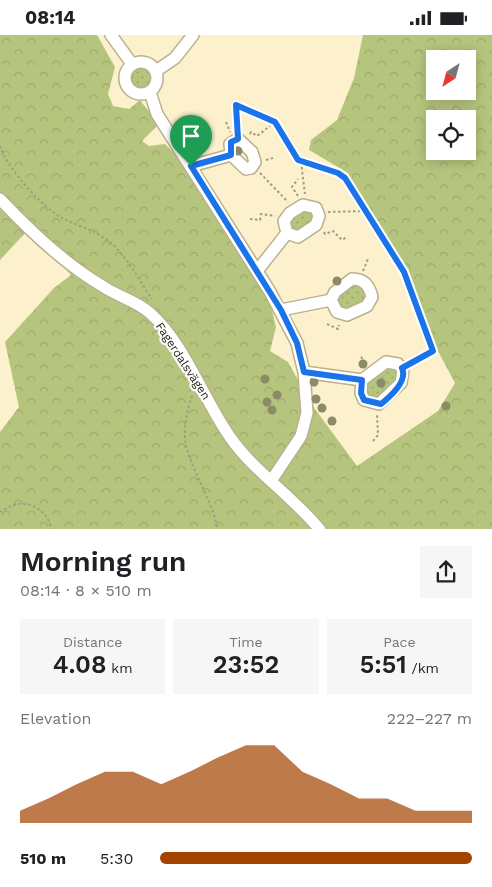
<!DOCTYPE html>
<html lang="en">
<head>
<meta charset="utf-8">
<style>
	:root { --surface:#fff; --page:#f6f6f6; --text:#202124; --muted:#757577; --accent:#a44300 }
	body { margin:0; font-family:"Work Sans",sans-serif; background:var(--page); color:var(--text); height:100vh; display:flex; flex-direction:column; font-size:19px; white-space:nowrap }
	* { box-sizing:border-box; margin:0 }
	p { font-size:16px; color:var(--muted) }
	.icon { flex:none; width:28px; height:28px; fill:none; stroke:currentColor; stroke-width:2; stroke-linecap:round; stroke-linejoin:round }
	.map { position:relative; height:494px; overflow:hidden }
	.sheet { display:flex; flex-direction:column; background:var(--surface); flex:1 }
	.sheet>* { flex:none }
	.needle { width:32px; rotate:216deg }
	.buttons { position:absolute; left:426px; top:15px; display:grid; gap:10px }
	.buttons a { display:grid; place-items:center; width:50px; height:50px; border-radius:0px; background:var(--surface); box-shadow:0 2px 12px #0003; font-size:25px }
	.pin { position:absolute; display:grid; place-items:center; width:42px; height:42px; color:#fff; margin:-51px -21px; border-radius:50% 50% 50% 0; rotate:-45deg; box-shadow:0 0 5px #0007 }
	.pin .icon { rotate:45deg }
	.round { display:grid; place-items:center; flex:none; width:52px; height:52px; border-radius:0px; background:var(--page) }
	.head { display:flex; align-items:center; justify-content:space-between; height:85px; padding:0 20px }
	h1 { font-size:28px; font-weight:600; line-height:38px }
	.figures { display:grid; grid-template-columns:repeat(3,1fr); gap:8px; height:85px; padding:5px 20px }
	.figures div { display:grid; align-content:center; border-radius:0px; background:var(--page); text-align:center }
	.figures b { font-size:25px; font-weight:600 }
	.figures small { font-size:14px; font-weight:400 }
	.figures p { font-size:14px }
	.chart { height:140px; padding:10px 20px }
	.chart p { display:flex; justify-content:space-between }
	.chart svg { width:100%; height:90px; margin-top:5px; fill:var(--accent); opacity:.7 }
	ul { padding:0 20px; list-style:none; font-size:16px }
	li { display:grid; grid-template-columns:80px 60px 1fr; align-items:center; height:38px }
	li i { height:12px; border-radius:6px; background:var(--accent) }
	.status { display:flex; justify-content:space-between; align-items:center; height:35px; padding:0 25px; background:var(--surface); direction:ltr }
	.status svg { height:14px; fill:currentColor }
	.map>svg:first-child { display:block }
	.grass { fill:url(#grass-dots) }
	.forest { fill:url(#forest-crowns); fill-rule:evenodd }
	.lines { fill:none; stroke-linecap:round; stroke-linejoin:round }
	.minor-casing { stroke:#bbb08e; stroke-width:14 }
	.path { stroke:#a49b81; stroke-width:2; stroke-dasharray:2.5 2.5; stroke-linecap:butt }
	.minor { stroke:#fff; stroke-width:11 }
	.tree { fill:#8c8b67 }
	.route-casing { stroke:#fff; stroke-width:10 }
	.route { stroke:#1a73e8; stroke-width:6 }
	.labels { text-anchor:middle; stroke-width:4.5; stroke-linejoin:round; paint-order:stroke }
	.street-label { font-size:12px; fill:#292417; stroke:#fff }
</style>
</head>
<body>
<div class="status"><b>08:14</b><svg viewBox="0 0 49 12"><path d="M0 12V9h3v3zM5 12V6h3v6zM10 12V3h3v9zM15 12V0h3v12zM26 1h20v11H26zM47 4h2v5h-2z"/></svg></div>
<div class="map">
<svg width="492" height="495" viewBox="0 0 492 495">
	<defs>
		<pattern id="grass-dots" width="8" height="8" patternUnits="userSpaceOnUse" patternTransform="scale(1.25)"><rect width="8" height="8" fill="#b6c57e"/><path d="M2 2h.1M6 6h.1" fill="none" stroke="#9ca96c" stroke-width="1.8" stroke-linecap="round"/></pattern>
		<pattern id="forest-crowns" width="20" height="18" patternUnits="userSpaceOnUse" patternTransform="scale(1.25)"><rect width="20" height="18" fill="#b6c57e"/><path d="M2 6a3 3 0 1 1 6 0M12 15a3 3 0 1 1 6 0" fill="none" stroke="#9ca96c"/></pattern>
	</defs>
	<rect width="100%" height="100%" fill="#fcf0cd"/>
	<path class="grass" d="M128 43a13 13 0 1 1 26 0a13 13 0 1 1-26 0Z
		M303,173L316,179L308,193L292,198L287,186Z
		M360,246L369,264L342,277L335,260Z
		M394,329L401,340L377,367L365,358L367,344Z"/>
	<path class="forest" d="M0,0H97L115,32L108,59L113,71L129,74L140,65C146,74 154,80 158,90L142,106L149,111L165,109L180,124L268,259L276,292L270,316L288,327L312,370L357,431L438,376L455,348L415,273L402,235L348,138L309,115L311,105L337,85L354,43L363,0H492V494H0V397L19,372L5,307L54,253L71,240L28,195L0,225ZM435,24H468V56H435ZM435,84H468V116H435Z"/>
	<g class="lines">
		<g class="minor-casing">
			<path id="minor" d="M111,0L132,29
				M125 43a16 16 0 1 1 32 0a16 16 0 1 1-32 0Z
				M156,36L175,23L193,0
				M150,57L157,79L269,255L297,308L304,337L307,378L301,401L271,446
				M191,131L231,120L246,134L251,133L255,127L252,117L238,104L230,109L231,120
				M0,164C30,196 66,230 104,252C119,262 137,266 150,278C185,309 203,364 230,402C254,437 293,461 320,495
				M257,236L287,198L298,202L316,190L319,181L316,173L303,170L290,178L284,186L287,198
				M281,275L331,265L337,277L347,280L367,271L372,262C369,250 364,244 352,244L335,257L331,265
				M304,337L362,345L386,327L398,329L403,335L401,348L379,369L364,365L361,358L362,345"/>
		</g>
		<path class="path" d="M226,87L230,97
			M237,94L236,70L275,87L298,125L338,138L346,145L404,237L433,316L410,328
			M250,99L251,97L257,101L270,91
			M0,111C6,132 43,173 62,183C78,191 97,196 111,208C128,223 139,245 152,264
			M266,125L273,123
			M301,127L305,159
			M260,138L288,167
			M298,161L292,152L298,144
			M328,177L366,176
			M250,184L260,185L261,179L275,181
			M324,197L325,199L333,196L342,205L347,202
			M363,236L368,224
			M327,289L338,294L339,290
			M361,322L366,328
			M192,361C187,375 183,397 186,411C194,440 212,465 218,495
			M373,406L378,400L377,379
			M0,477C7,473 15,468 23,469C37,469 50,481 51,495"/>
		<use href="#minor" class="minor"/>
	</g>
	<g class="tree">
		<circle cx="238" cy="116" r="4.5"/>
		<circle cx="337" cy="246" r="4.5"/>
		<circle cx="363" cy="329" r="4.5"/>
		<circle cx="265" cy="344" r="4.5"/>
		<circle cx="314" cy="347" r="4.5"/>
		<circle cx="381" cy="348" r="4.5"/>
		<circle cx="277" cy="360" r="4.5"/>
		<circle cx="316" cy="364" r="4.5"/>
		<circle cx="267" cy="367" r="4.5"/>
		<circle cx="446" cy="371" r="4.5"/>
		<circle cx="322" cy="373" r="4.5"/>
		<circle cx="272" cy="375" r="4.5"/>
		<circle cx="332" cy="386" r="4.5"/>
	</g>
	<g class="lines">
		<g class="route-casing">
			<path id="route" d="M236,70L275,87L298,125L338,138L345,143L404,237L433,316L402,333C408,346 391,361 381,369L364,365L361,358L362,345L304,337L297,308L281,275L191,131L231,120V107L238,104Z"/>
		</g>
		<use href="#route" class="route"/>
	</g>
	<g class="labels">
		<g class="street-label">
			<text transform="translate(183 326) rotate(57)" y="4">Fagerdalsvägen</text>
		</g>
	</g>
</svg>
<div class="buttons">
<a><svg class="needle" viewBox="-14 -14 28 28"><path d="M0-13l5 13h-10z" fill="#e53935"/><path d="M0 13l5-13h-10z" fill="#757577"/></svg></a>
<a><svg class="icon" aria-label="locate" viewBox="0 0 24 24"><circle cx="12" cy="12" r="6"/><path d="M12 2v4M12 18v4M2 12h4M18 12h4"/></svg></a>
</div>
<div class="pin" style="left:191px;top:131px;background:#1e9e55"><svg class="icon" aria-label="arrive" viewBox="0 0 24 24"><path d="M6 21V4h12l-3 4 3 4H6"/></svg></div>
</div>
<section class="sheet">
<div class="head"><div><h1>Morning run</h1><p>08:14 · 8 × 510 m</p></div><a class="round"><svg class="icon" aria-label="share" viewBox="0 0 24 24"><path d="M12 15V3M7 8l5-5 5 5M5 13v7h14v-7"/></svg></a></div>
<div class="figures">
<div><p>Distance</p><b>4.08<small> km</small></b></div>
<div><p>Time</p><b>23:52</b></div>
<div><p>Pace</p><b>5:51<small> /km</small></b></div>
</div>
<div class="chart"><p><span>Elevation</span>222–227 m</p>
<svg viewBox="0 0 160 44" preserveAspectRatio="none"><path d="M0 44V38L10 32L20 25L30 19L40 19L50 25L60 19L70 12L80 6L90 6L100 19L110 25L120 32L130 32L140 38L150 38L160 38V44z"/></svg>
</div>
<ul>
<li><b>510 m</b>5:30<i style="width:100%"></i></li>
</ul>
</section>
</body>
</html>
